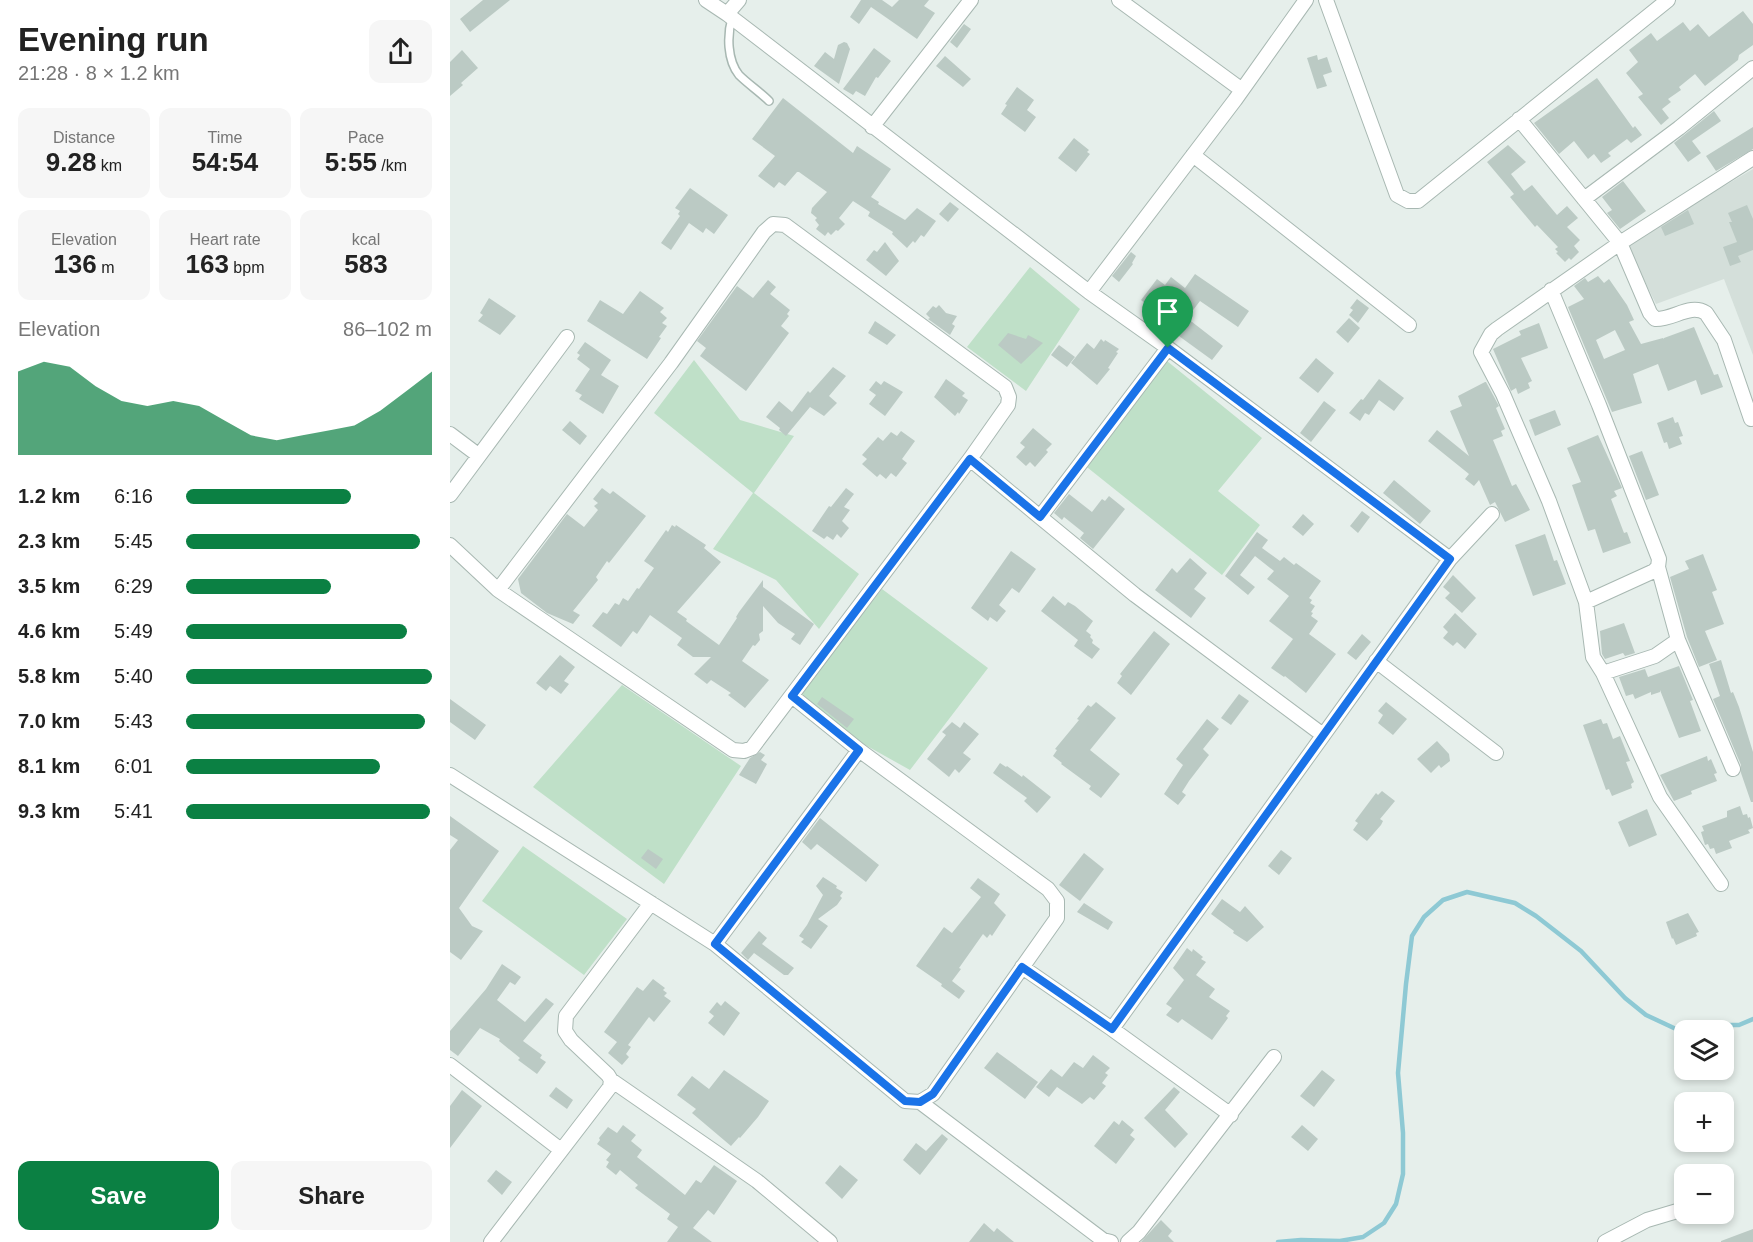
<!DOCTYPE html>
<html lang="en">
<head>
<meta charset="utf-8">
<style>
	:root { --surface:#fff; --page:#f6f6f6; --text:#222; --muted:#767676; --accent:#0b8043 }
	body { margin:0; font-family:Arial,sans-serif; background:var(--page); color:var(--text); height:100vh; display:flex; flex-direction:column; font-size:22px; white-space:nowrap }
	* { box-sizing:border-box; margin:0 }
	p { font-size:20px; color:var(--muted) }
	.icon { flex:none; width:33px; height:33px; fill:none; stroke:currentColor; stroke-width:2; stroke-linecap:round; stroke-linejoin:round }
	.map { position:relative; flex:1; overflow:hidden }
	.side { display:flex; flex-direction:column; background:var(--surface); width:450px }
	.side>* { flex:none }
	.controls { position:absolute; left:1224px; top:1020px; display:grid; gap:12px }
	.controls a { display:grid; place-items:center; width:60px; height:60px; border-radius:12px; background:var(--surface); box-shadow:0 3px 9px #0003; font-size:30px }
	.pin { position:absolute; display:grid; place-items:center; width:51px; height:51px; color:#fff; margin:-62px -26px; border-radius:50% 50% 50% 0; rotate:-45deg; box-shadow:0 0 6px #0007 }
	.pin .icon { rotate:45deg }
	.round { display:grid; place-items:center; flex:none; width:63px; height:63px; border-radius:12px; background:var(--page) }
	.headline { display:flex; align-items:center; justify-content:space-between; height:102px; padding:0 18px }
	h1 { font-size:33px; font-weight:700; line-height:45px }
	.stats { display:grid; grid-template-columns:repeat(3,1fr); gap:9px; height:102px; padding:6px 18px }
	.stats div { display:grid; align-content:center; border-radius:12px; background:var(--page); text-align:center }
	.stats b { font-size:26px; font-weight:700 }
	.stats small { font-size:16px; font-weight:400 }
	.stats p { font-size:16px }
	.chart { height:168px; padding:12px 18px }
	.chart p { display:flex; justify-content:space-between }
	.chart svg { width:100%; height:108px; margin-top:6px; fill:var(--accent); opacity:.7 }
	.action { display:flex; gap:12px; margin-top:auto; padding:12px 18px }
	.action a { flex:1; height:69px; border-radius:12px; background:var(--accent); color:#fff; font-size:24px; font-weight:700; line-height:69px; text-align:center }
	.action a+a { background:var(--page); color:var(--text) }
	ul { padding:0 18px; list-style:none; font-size:20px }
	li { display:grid; grid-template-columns:96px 72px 1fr; align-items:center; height:45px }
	li i { height:15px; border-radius:8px; background:var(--accent) }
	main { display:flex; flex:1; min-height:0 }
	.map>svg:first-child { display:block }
	.built { fill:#d4dfda }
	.green { fill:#bfe0c8 }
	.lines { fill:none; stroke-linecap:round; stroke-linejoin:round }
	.stream { stroke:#8ec9d4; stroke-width:4.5 }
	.building { fill:#bbcac4; fill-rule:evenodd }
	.lane-casing { stroke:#a8b8b2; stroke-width:10 }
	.street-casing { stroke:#a8b8b2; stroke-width:16 }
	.lane { stroke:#fff; stroke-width:7 }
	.street { stroke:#fff; stroke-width:14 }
	.route-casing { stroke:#fff; stroke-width:12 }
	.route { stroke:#1a73e8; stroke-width:8 }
</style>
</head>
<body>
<main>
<section class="side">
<div class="headline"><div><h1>Evening run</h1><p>21:28 · 8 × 1.2 km</p></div><a class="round"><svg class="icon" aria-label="share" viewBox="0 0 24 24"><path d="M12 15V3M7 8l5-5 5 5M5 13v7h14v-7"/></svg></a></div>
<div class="stats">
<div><p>Distance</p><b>9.28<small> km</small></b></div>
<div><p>Time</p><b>54:54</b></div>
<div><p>Pace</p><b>5:55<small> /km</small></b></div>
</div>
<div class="stats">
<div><p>Elevation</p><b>136<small> m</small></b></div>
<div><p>Heart rate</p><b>163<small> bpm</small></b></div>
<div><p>kcal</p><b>583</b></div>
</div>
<div class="chart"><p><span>Elevation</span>86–102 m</p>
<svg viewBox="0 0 160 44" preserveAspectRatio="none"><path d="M0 44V10L10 6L20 8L30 16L40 22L50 24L60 22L70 24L80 30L90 36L100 38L110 36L120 34L130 32L140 26L150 18L160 10V44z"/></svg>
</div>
<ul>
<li><b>1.2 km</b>6:16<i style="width:67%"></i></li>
<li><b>2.3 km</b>5:45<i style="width:95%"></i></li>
<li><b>3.5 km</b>6:29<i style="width:59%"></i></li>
<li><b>4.6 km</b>5:49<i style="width:90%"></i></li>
<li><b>5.8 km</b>5:40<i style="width:100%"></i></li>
<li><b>7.0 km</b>5:43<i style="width:97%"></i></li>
<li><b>8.1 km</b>6:01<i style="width:79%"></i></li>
<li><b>9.3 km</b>5:41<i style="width:99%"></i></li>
</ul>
<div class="action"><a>Save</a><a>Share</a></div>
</section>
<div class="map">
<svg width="1303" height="1242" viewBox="0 0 1303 1242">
	<rect width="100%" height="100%" fill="#e6efeb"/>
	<path class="built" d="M1303,169V355L1274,279L1206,304L1176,244Z"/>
	<path class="green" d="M580,267L630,309L576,391L517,347Z
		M244,360L290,420L344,436L304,493L409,574L369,629L326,580L263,549L303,493L204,413Z
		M717,361L812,438L768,491L810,525L772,575L633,464Z
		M432,589L538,668L460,770L401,737L350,694Z
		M172,685L291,766L214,884L83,787Z
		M73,846L177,919L134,975L32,901Z"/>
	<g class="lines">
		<path class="stream" d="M828,1242L851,1240L890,1241L913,1237L934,1223L946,1204L953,1174V1133L948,1073L956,984L962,936L974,917L993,900L1017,892L1065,903L1086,916L1131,951L1175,998L1196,1015L1226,1029L1257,1025H1289L1303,1019"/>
	</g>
	<path class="building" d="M33,0H60L20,32L10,19Z
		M411,0H432L442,7L449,0H479L474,6L485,13L467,39L421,7L409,24L400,17Z
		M1293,11L1303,24V45L1289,55L1288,60L1255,86L1245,74L1229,87L1231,90L1218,99L1221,102L1212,109L1219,118L1211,125L1188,97L1193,94L1176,73L1188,62L1179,50L1201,33L1207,41L1233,22L1240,31L1248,24L1259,37Z
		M514,24L521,29L507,48L500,42Z
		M394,42L397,43L400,49L389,84L364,66L375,52L384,59L388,45Z
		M424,48L441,61L428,78L426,77L415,96L406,91L403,95L393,89Z
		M12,50L28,68L11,83L13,85L0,96V62Z
		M867,55L868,60L877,57L882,72L873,75L877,86L867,89L857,58Z
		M495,56L521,79L513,87L486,66Z
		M1147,78L1183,128L1185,126L1192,135L1181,143L1177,139L1158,153L1161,156L1151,163L1144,154L1138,159L1124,141L1109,154L1084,123Z
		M567,87L584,100L577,110L586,117L575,132L551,114L557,105L555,104Z
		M333,98L403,153L407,146L441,169L421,197L429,202L428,204L455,220L467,208L486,221L474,237L471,235L465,243L463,241L457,248L442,234L443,232L418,216L420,212L403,201L389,218L395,224L388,231L386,230L381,235L378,232L375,236L366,229L369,225L365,220L367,218L361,213L362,208L377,192L349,172H347L335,186L329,182L324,188L308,176L325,156L302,139Z
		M1264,111L1271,121L1242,141L1251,153L1238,162L1224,143Z
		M1303,127V149L1266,171L1256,156Z
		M624,138L639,150L637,152L640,154L626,172L608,158Z
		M1058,145L1076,162L1061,174L1074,191L1082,185L1107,215L1117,206L1128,218L1117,227L1130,240L1124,246L1129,252L1121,260L1119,258L1115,262L1106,253L1108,252L1105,249L1108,247L1087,225L1085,227L1060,197L1064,194L1037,162Z
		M1173,181L1196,211L1170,229L1157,213L1162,210L1152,197Z
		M240,188L278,215L264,234L256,228L253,233L239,223L221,250L211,243L230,216L228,214L230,211L225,208Z
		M500,202L509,209L498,222L489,214Z
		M1297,205L1303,219V250L1288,256L1291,262L1280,266L1273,247L1287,242L1279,222H1282L1278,213Z
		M1238,210L1244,224L1215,236L1211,227Z
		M435,242L449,261L436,276L416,260L424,250L427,252Z
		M681,252L686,256L682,263L683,264L669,282L662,276Z
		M745,274L799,311L788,327L750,301L737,318L773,346L762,360L711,323L714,318L691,300L707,279L715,285L721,277L735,288Z
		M1148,276L1154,283L1159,279L1177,305L1184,320L1179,322L1191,344L1213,338L1214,339V338L1244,327L1264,375L1268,374L1273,387L1251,395L1246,380L1218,391L1208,364L1183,374L1192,403L1162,412L1118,307L1134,299L1124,286L1135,278L1138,282ZM1165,330L1175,350L1154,359L1146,340Z
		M318,280L326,287L320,294L340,310L337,314L339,316L331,326L339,333L296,391L250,356L256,348L247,341L287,286L303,298Z
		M190,291L214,308L210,312L217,318L212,323L217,326L209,337L211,338L197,359L137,321L150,300L173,314Z
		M39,298L66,316L50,335L28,321L33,315L30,313Z
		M907,299L919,308L908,323L899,315L903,310L900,308Z
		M489,305L496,313L507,316L502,324L505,326L500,335L478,319L480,318L476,314L483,306L486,308Z
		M899,318L910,328L898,343L886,332Z
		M425,321L446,335L437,345L418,333Z
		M1089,323L1098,348L1071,358L1082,381L1078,383L1080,388L1068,394L1066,388L1061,391L1043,349L1071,335L1069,331Z
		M558,333L576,339L578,335L593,343L571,364L548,345Z
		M651,339L654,342L655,340L669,349L666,352L668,353L658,368L660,369L647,385L621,363L637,343L644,349Z
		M135,342L161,360L151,375L169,386L153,414L129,399L132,395L125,391L140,369L127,359L130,355L127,353Z
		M609,345L625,357L617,367L601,355Z
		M866,358L884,373L868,393L849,378Z
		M383,367L396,376L379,396L387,403L374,416L360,407L336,436L329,430L330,428L316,417L329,401L342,412L358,391L360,393Z
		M496,379L515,393L512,396L518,400L509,414L508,412L505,416L484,397Z
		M929,379L954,398L944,411L929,400L919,415L915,413L910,421L899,413L911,399L913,400Z
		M426,381L431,385L434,381L453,392L435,416L419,404L426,395L419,390Z
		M1035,382H1036L1049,406L1046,408L1055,429L1051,431L1053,436L1043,440L1062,486L1066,484L1080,510L1055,522L1045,502L1040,505L1029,480L1024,486L1015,479L1019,474L978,441L987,430L1019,456L1000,411L1012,406L1008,396Z
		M874,401L886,410L861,442L850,433Z
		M1105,410L1111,425L1085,436L1079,420Z
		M1223,417L1225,423L1228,422L1233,436L1229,437L1232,444L1219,449L1217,442L1214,443L1207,423Z
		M120,421L137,436L130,445L112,430Z
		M583,428L602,444L596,450L598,452L585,467L580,462L576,466L566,457L575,447L570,443Z
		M451,431L465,441L452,459L457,463L446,477L441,473L436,479L430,474L427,477L412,464L417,459L412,455L428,437L433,441L441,432L447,436Z
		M1148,435L1172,488L1164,491L1167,496L1161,499L1174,533L1177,532L1181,543L1153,553L1145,529L1138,531L1131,511L1122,485L1131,482L1117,448Z
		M1192,451L1209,495L1196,500L1179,456Z
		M944,480L981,511L970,524L933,493Z
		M152,488L160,494L163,491L196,516L159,563L157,561L146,577L148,580L123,611L130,615L123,624L97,613L71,593L68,579L117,514L134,527L148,510L144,506L148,503L143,499Z
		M396,488L404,494L394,507L400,510L392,521L399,528L391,538L387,534L383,540L377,536L374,539L362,531L379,506L381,507Z
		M619,494L642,512L652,499L655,501L659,496L675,509L643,549L630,538L634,533L614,517L612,520L604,513Z
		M912,511L920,517L908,533L900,526Z
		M853,514L864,524L853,536L842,527Z
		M222,525L225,527L226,525L256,545L254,548L271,562L227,612L237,619L236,621L269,645L287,618L286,617L289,612L313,580V587L364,624L350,645L341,639L345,634L328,623L313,606V631L309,634L310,640L305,646L303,645L292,661L319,680L295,708L278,695L281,693L261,680L257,684L244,674L261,657H243L227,645L232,638L200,615L187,634L183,631L171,647L142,626L153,612L157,614L165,603L169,605L173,598L178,601L187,588L189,589L204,568L194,561L216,530L218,532Z
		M807,532L818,540L812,548L830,561L834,557L844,565L846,563L871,581L859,598L862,600L860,603L865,606L861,612L863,613L861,616L868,621L859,634L886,654L856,693L835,676L834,677L821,668L843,639L819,621L839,596L817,579L824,571L805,556L790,575L805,587L798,595L775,576Z
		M1095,534L1104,561L1107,560L1116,584L1083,596L1065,545Z
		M561,551L586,569L569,593L562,588L549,605L556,611L547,622L540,617L538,621L521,608Z
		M1253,554L1267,590L1262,592L1274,624L1255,631L1267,660L1249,667L1237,637L1220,577L1239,569L1235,561Z
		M740,558L757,573L744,589L756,598L741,618L705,590L722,568L727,573Z
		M1003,575L1026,598L1012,613L995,598L1000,593L993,587Z
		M603,596L615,606L618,602L625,606L643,621L636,631L641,635L640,637L643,640L642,643L650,649L642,659L624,646L628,640L591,611Z
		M1005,613L1027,634L1015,649L1007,642L1003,646L993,638L998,632L993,627Z
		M1174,623L1185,653L1175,656L1173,653L1155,659L1152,654L1150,631Z
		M704,631L720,644L681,695L667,683L672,676L670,674Z
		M912,634L921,642L906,660L897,653Z
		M110,655L125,667L114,681L119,684L111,694L100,686L96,691L86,683Z
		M1271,660L1281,693L1283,692L1289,707L1303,752V802H1301L1291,773V765L1263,699L1270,696L1259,664Z
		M1229,666L1243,700L1240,701L1251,731L1229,738L1210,690V692L1201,695V692L1185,699L1183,694L1176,696L1169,677L1195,669L1198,677Z
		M789,694L799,701L781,725L771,718Z
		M372,697L404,719L397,728L367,704Z
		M0,699L36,725L25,740L0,722Z
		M646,702L666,718L640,750L670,774L651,798L639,789L641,786L611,764L612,763L603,756L607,750L605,749L629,720L627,719L638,705L641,707Z
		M936,702L957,719L943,735L928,723L933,715L928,711Z
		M757,719L769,729L753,749L759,755L739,781L732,792L736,795L728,805L714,794L733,765L726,759Z
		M1151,719L1153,724L1157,723L1163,739L1170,736L1180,761L1176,762L1184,782L1181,784L1182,788L1162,796L1159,789L1156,790L1133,725Z
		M502,722L510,728L514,722L529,734L513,753L521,759L509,773L505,769L499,777L477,759L496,735L492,732Z
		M987,741L999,754L1000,761L991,768L989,765L981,773L967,759Z
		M310,752L315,755L311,760L317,764L306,784L289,775L300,758Z
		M1257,756L1258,761L1261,759L1267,773L1264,774L1267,781L1241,791L1242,794L1224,801L1210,775Z
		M550,763L556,767L557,766L572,777L573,775L601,797L587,813L574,801L577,798L543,773Z
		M932,791L945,801L930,819L933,821L931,825L917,841L903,830L908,823L905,821L926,793L928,795Z
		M1290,806L1293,815L1297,814L1298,818L1300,817L1303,828L1298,830L1300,833L1279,841L1282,848L1266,854L1264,848L1260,849L1258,844L1255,845L1251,832L1254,831L1252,826L1277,817V811Z
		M1197,809L1207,835L1179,847L1168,822Z
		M0,816L49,851L9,908L22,926L33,931L11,960L0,952V850L8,840L0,835Z
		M370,818L429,865L416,882L367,844L361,850L352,842Z
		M198,849L213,859L206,869L191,858Z
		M831,850L842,858L829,875L818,866Z
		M634,853L654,869L630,901L609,885Z
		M373,877L387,886L386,888L393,892L390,896L392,898L387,905L368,919L378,926L361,949L351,942L354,939L349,936L357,925L373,895L366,886Z
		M528,878L550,894L544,903L556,915L542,936L540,934L537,938L533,934L509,968L511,969L502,981L515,991L509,999L491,986L492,984L466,966L494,927L502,933L531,897L520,888Z
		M772,899L790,912L795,906L814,927L797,942L783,933L784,931L761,914Z
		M634,903L663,922L658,930L627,912Z
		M1238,913L1249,932L1246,933L1247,936L1226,945L1223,938L1222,939L1216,922Z
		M309,931L317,938L312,944L344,968L338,975H334L304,953L298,960L291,953Z
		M737,948L742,952L743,949L753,957L751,959L756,962L746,975L765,989L759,997L780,1011L776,1016L778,1018L762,1040L732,1019L728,1023L716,1015L722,1008L716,1004L734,980L723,968Z
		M52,964L71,977L65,985L60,982L47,1000L75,1022L96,998L104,1004L73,1041L92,1055L90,1058L96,1062L87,1074L68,1060L70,1058L49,1041L50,1039L30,1028L8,1056L0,1050V1031L36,989Z
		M203,979L215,988L213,990L217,993L214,996L221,1001L204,1022L199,1017L178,1045L181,1047L176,1054L179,1057L172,1065L158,1053L167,1042L154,1032L187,987L193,991Z
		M275,1001L290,1013L274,1036L258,1023L264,1016L259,1012L267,1002L271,1006Z
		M547,1052L588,1082L575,1099L534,1068Z
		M643,1055L660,1068L655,1073L658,1075L652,1083L656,1086L644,1100L640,1097L632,1104L607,1087L599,1097L586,1087L601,1069L612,1077L624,1062L633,1068Z
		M274,1070L319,1101L308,1117L290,1138L289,1137L281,1146L242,1113L246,1109L227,1095L242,1076L259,1089Z
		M872,1070L885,1080L864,1107L850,1096Z
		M106,1087L123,1100L117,1109L99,1096Z
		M724,1087L730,1092L715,1110L738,1134L725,1148L694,1118Z
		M12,1090L32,1106L0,1148V1106Z
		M672,1120L684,1130L680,1135L685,1139L666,1164L644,1146L664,1121L669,1125Z
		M173,1125L186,1135L181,1141L192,1150L187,1157L235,1195L246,1180L251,1183L264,1165L287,1181L264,1215L258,1210L243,1228L262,1242H217L228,1227L217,1219L220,1214L185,1188L188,1185L170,1170L166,1175L156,1167L159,1162L156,1160L161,1154L147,1144L150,1140L149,1138L158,1127L167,1133Z
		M852,1125L868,1139L858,1151L841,1137Z
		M492,1134L498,1139L470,1175L453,1160L466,1143L476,1151Z
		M390,1165L408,1180L392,1199L375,1183Z
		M46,1170L62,1182L52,1195L37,1181Z
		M711,1220L722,1231L718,1236L724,1242H691Z
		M534,1223L544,1232L547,1228L564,1242H519Z
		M1303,1229V1242H1271V1241Z"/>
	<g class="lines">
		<g class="lane-casing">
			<path id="lane" d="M282,18C277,35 277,60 289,75C298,84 310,92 319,101"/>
		</g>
		<g class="street-casing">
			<path id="street" d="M256,0L277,14L639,292L718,348L590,517L520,459
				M669,0L792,90
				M876,0L947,195L958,201H968L1218,0
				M277,14L289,0
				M1069,119L1170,243L1200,313L1205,319C1223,320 1240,303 1256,313L1274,340L1301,419
				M422,127L521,0
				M743,155L959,325
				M1134,199L1229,128L1303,68
				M1101,290L1149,405L1209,559L1208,567L1204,571L1136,602
				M639,292L785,100L856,0
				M718,348L1000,559
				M0,434L28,455
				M0,495L117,337
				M590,517L685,595L873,735
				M0,545L48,590L221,363L314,232L323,224L335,225L555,387L559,397L558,405L520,459L302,748L294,751L283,750L48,590
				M1208,567L1228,640L1283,769
				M926,661L1046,753
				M1153,673L1205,656L1228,640
				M0,775L265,944L409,750L342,696
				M1271,884L1210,797L1153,673L1143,657L1136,602L1099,501L1053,394L1031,352L1041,334L1047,329L1170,243L1303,158
				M265,944L455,1101L470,1102L483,1094L607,918V901L598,889L409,750
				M572,967L662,1029L781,1115
				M662,1029L1000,559L1042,514
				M0,1065L111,1150
				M161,1080L307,1181L380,1242
				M470,1102L653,1240L661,1242
				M41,1242L160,1087L161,1080L158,1075L121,1040L115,1031L116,1016L201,903
				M678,1242L689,1232L824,1057
				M1155,1242L1197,1220L1234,1209"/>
		</g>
		<use href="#lane" class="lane"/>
		<use href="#street" class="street"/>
	</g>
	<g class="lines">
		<g class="route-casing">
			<path id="route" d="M718,348L1000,559L662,1029L572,967L483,1094L470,1102L455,1101L265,944L409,750L342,696L520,459L590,517Z"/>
		</g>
		<use href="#route" class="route"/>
	</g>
</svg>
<div class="controls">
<a><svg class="icon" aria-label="layers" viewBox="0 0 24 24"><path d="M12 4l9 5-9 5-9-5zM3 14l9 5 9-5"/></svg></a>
<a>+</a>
<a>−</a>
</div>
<div class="pin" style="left:718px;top:348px;background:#1e9e55"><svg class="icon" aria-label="arrive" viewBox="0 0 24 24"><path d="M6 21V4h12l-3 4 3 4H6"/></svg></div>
</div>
</main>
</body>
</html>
